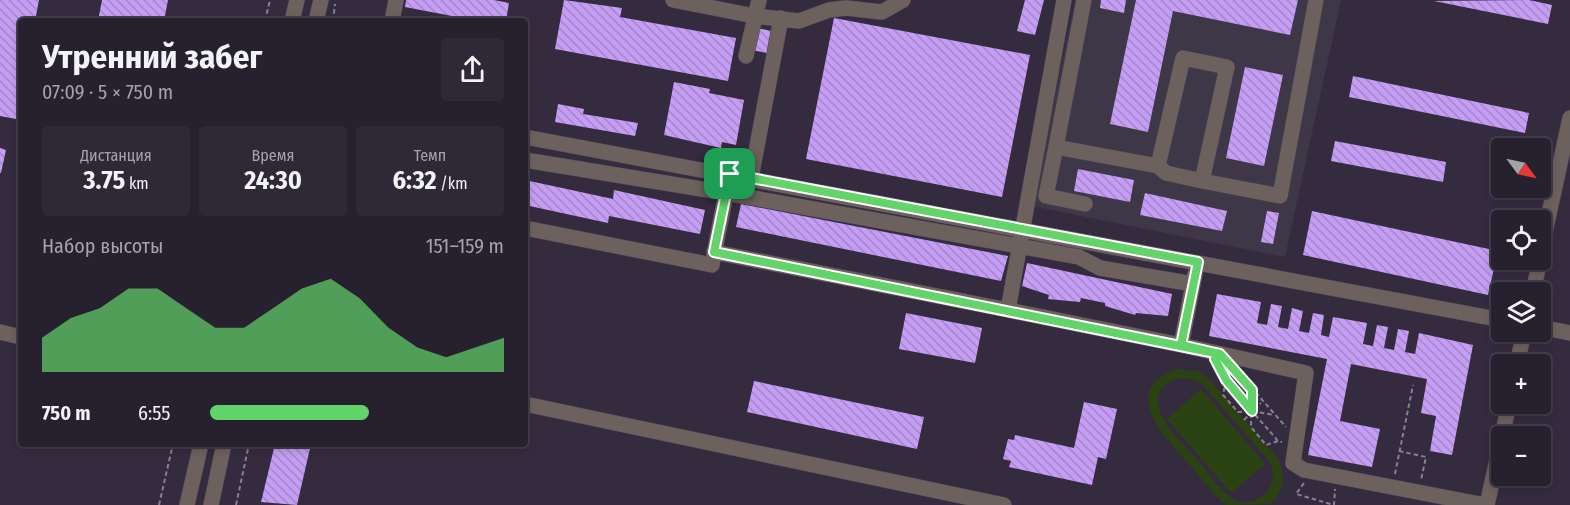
<!DOCTYPE html>
<html lang="ru">
<head>
<meta charset="utf-8">
<style>
	:root { --surface:#27202f; --page:#2f2837; --text:#f1f3f6; --muted:#a4a3aa; --line:#433e4b; --accent:#62d469 }
	body { margin:0; font-family:"Fira Sans Condensed",sans-serif; background:var(--page); color:var(--text); height:100vh; display:flex; flex-direction:column; font-size:22px; white-space:nowrap }
	* { box-sizing:border-box; margin:0 }
	p { font-size:20px; color:var(--muted) }
	.icon { flex:none; width:33px; height:33px; fill:none; stroke:currentColor; stroke-width:2; stroke-linecap:round; stroke-linejoin:round }
	.map { position:relative; flex:1; overflow:hidden }
	.panel { position:absolute; left:18px; top:18px; width:510px; height:429px; display:flex; flex-direction:column; background:var(--surface); border-radius:6px; box-shadow:0 3px 9px #0003,0 0 0 2px var(--line) }
	.panel>* { flex:none }
	.needle { width:39px; rotate:123deg }
	.controls { position:absolute; left:1491px; top:138px; display:grid; gap:12px }
	.controls a { display:grid; place-items:center; width:60px; height:60px; border-radius:6px; background:var(--surface); box-shadow:0 3px 9px #0003,0 0 0 2px var(--line); font-size:30px }
	.pin { position:absolute; display:grid; place-items:center; width:51px; height:51px; color:#fff; margin:-26px; border-radius:12px; box-shadow:0 3px 9px #0006 }
	.round { display:grid; place-items:center; flex:none; width:63px; height:63px; border-radius:6px; background:var(--page) }
	.summary { display:flex; align-items:center; justify-content:space-between; height:102px; padding:0 24px }
	h1 { font-size:33px; font-weight:700; line-height:45px }
	.metrics { display:grid; grid-template-columns:repeat(3,1fr); gap:9px; height:102px; padding:6px 24px }
	.metrics div { display:grid; align-content:center; border-radius:6px; background:var(--page); text-align:center }
	.metrics b { font-size:26px; font-weight:700 }
	.metrics small { font-size:16px; font-weight:400 }
	.metrics p { font-size:16px }
	.chart { height:168px; padding:12px 24px }
	.chart p { display:flex; justify-content:space-between }
	.chart svg { width:100%; height:108px; margin-top:6px; fill:var(--accent); opacity:.7 }
	ul { padding:0 24px; list-style:none; font-size:20px }
	li { display:grid; grid-template-columns:96px 72px 1fr; align-items:center; height:45px }
	li i { height:15px; border-radius:8px; background:var(--accent) }
	.map>svg:first-child { display:block }
	.medical { fill:#3e3748 }
	.park { fill:#2b4313; fill-rule:evenodd }
	.building { fill:url(#building-back-hatch) }
	.lines { fill:none; stroke-linecap:round; stroke-linejoin:round }
	.minor-casing { stroke:#50475a; stroke-width:16 }
	.path { stroke:#878091; stroke-width:2; stroke-dasharray:4.5 3; stroke-linecap:butt }
	.minor { stroke:#6d615e; stroke-width:15 }
	.route-casing { stroke:#fff; stroke-width:12 }
	.route { stroke:#62d469; stroke-width:8 }
</style>
</head>
<body>
<div class="map">
<svg width="1570" height="505" viewBox="0 0 1570 505">
	<defs>
		<pattern id="building-back-hatch" width="6" height="6" patternUnits="userSpaceOnUse" patternTransform="scale(1.5)"><rect width="6" height="6" fill="#c59df5"/><path d="M-1 5l2 2M0 0l6 6M5-1l2 2" fill="none" stroke="#a586c9"/></pattern>
	</defs>
	<rect width="100%" height="100%" fill="#342b3f"/>
	<path class="medical" d="M1075,0H1341L1285,257L1032,206Z"/>
	<path class="park" d="M1177,369L1198,371L1207,377L1277,457C1286,475 1285,489 1271,504L1226,505C1212,493 1200,477 1188,463C1164,436 1118,390 1177,369ZM1179,378L1194,380L1202,384L1269,461C1280,482 1266,505 1239,502C1223,496 1211,476 1200,463C1182,442 1128,396 1179,378Z
		M1201,389L1265,464L1231,493L1167,419Z"/>
	<path class="building" d="M0,0H39L35,21H21V93L16,119L0,116Z
		M102,0H168L164,21H98Z
		M406,0H494L509,3L506,21H478L405,7Z
		M564,0L622,8L620,17L736,38L728,81L555,49Z
		M1025,0H1044L1035,35L1017,31Z
		M1101,0H1126L1124,13L1100,8Z
		M1136,0H1298L1290,35L1173,11L1148,132L1110,124Z
		M1529,0L1552,5L1548,24L1434,1Z
		M834,18L1030,55L1002,197L806,159Z
		M757,28L776,32L771,54L752,50Z
		M525,36H530L527,72H525Z
		M1245,67L1283,75L1264,166L1226,158Z
		M1353,76L1529,113L1525,133L1349,97Z
		M674,82L710,89L709,93L744,100L736,145L722,142L721,148L664,135Z
		M558,104L584,109L583,114L638,123L635,136L555,122Z
		M1335,141L1446,162L1443,182L1331,161Z
		M0,148L6,150L1,173H0Z
		M1078,169L1134,180L1130,202L1074,191Z
		M525,180L613,199L614,190L705,210L700,234L609,216L608,223L525,205Z
		M1145,193L1227,211L1222,231L1140,215Z
		M741,204L1008,256L1001,281L736,227Z
		M1267,211L1279,213L1273,244L1261,242Z
		M1312,211L1498,251L1488,295L1303,255Z
		M1027,263L1172,294L1168,316L1136,313L1135,315L1105,306V303L1081,298L1080,302L1048,299L1049,295L1022,286Z
		M1217,294L1261,302L1257,323L1267,325L1271,304L1282,306L1278,327L1288,329L1292,308L1303,311L1299,331L1309,333L1313,313L1324,315L1321,335L1329,337L1333,317L1367,323L1363,344L1373,346L1377,325L1388,327L1384,348L1394,350L1398,329L1409,331L1405,352L1415,354L1419,333L1473,345L1452,455L1430,451L1436,416L1421,413L1427,379L1351,364L1340,421L1380,429L1372,467L1308,455L1327,359L1209,336Z
		M906,313L982,328L975,363L899,349Z
		M754,381L924,417L917,449L747,412Z
		M1084,402L1117,409L1106,459L1098,457L1092,485L1009,467L1011,461L1003,459L1008,439L1014,440L1015,435L1074,448Z
		M275,444H311L297,505L261,502Z"/>
	<g class="lines">
		<g class="minor-casing">
			<path id="minor" d="M673,0L754,16L799,21L829,10L846,8L882,12L903,0
				M1084,0L1056,147L1158,166L1166,173L1202,181L1227,67L1183,58L1158,166
				M292,21L297,0
				M316,21L321,0
				M392,21L396,0
				M746,56L759,0
				M525,137L1502,320
				M1056,147L1046,196L1085,204
				M525,160L726,193L1079,257L1100,268L1193,284
				M751,178L781,18
				M1202,181L1280,196L1316,0
				M525,228L712,265L728,183
				M714,252L1008,310L1064,0
				M1540,255L1570,118
				M1533,292L1540,260
				M1008,310L1181,345L1195,274
				M1540,327L1570,333
				M0,332L21,337
				M1181,345L1306,373L1293,463L1304,470L1485,505
				M1517,364L1524,332
				M525,404L1004,505
				M1502,436L1509,404
				M187,505L201,444
				M211,505L224,444
				M1487,505L1502,437"/>
		</g>
		<path class="path" d="M265,21L270,0
			M333,21L335,4
			M1219,367C1234,394 1258,417 1278,441L1282,442
			M1236,370L1286,427
			M1226,380L1223,395L1238,412L1252,411L1274,415
			M1252,391L1251,427L1266,445L1278,441
			M1244,420L1261,403
			M1399,451L1426,457L1421,480
			M1395,474L1413,385
			M1304,483L1296,494L1334,505L1335,489
			M159,505L173,444
			M236,505L249,444"/>
		<use href="#minor" class="minor"/>
	</g>
	<g class="lines">
		<g class="route-casing">
			<path id="route" d="M730,174L714,252L1220,354L1252,390V411L1226,380L1215,359L1220,354L1181,345L1198,262L730,174"/>
		</g>
		<use href="#route" class="route"/>
	</g>
</svg>
<div class="controls">
<a><svg class="needle" viewBox="-14 -14 28 28"><path d="M0-13l5 13h-10z" fill="#e53935"/><path d="M0 13l5-13h-10z" fill="#a4a3aa"/></svg></a>
<a><svg class="icon" aria-label="locate" viewBox="0 0 24 24"><circle cx="12" cy="12" r="6"/><path d="M12 2v4M12 18v4M2 12h4M18 12h4"/></svg></a>
<a><svg class="icon" aria-label="layers" viewBox="0 0 24 24"><path d="M12 4l9 5-9 5-9-5zM3 14l9 5 9-5"/></svg></a>
<a>+</a>
<a>−</a>
</div>
<div class="pin" style="left:730px;top:174px;background:#1e9e55"><svg class="icon" aria-label="arrive" viewBox="0 0 24 24"><path d="M6 21V4h12l-3 4 3 4H6"/></svg></div>
<section class="panel">
<div class="summary"><div><h1>Утренний забег</h1><p>07:09 · 5 × 750 m</p></div><a class="round"><svg class="icon" aria-label="share" viewBox="0 0 24 24"><path d="M12 15V3M7 8l5-5 5 5M5 13v7h14v-7"/></svg></a></div>
<div class="metrics">
<div><p>Дистанция</p><b>3.75<small> km</small></b></div>
<div><p>Время</p><b>24:30</b></div>
<div><p>Темп</p><b>6:32<small> /km</small></b></div>
</div>
<div class="chart"><p><span>Набор высоты</span>151–159 m</p>
<svg viewBox="0 0 160 44" preserveAspectRatio="none"><path d="M0 44V30L10 22L20 18L30 10L40 10L50 18L60 26L70 26L80 18L90 10L100 6L110 14L120 26L130 34L140 38L150 34L160 30V44z"/></svg>
</div>
<ul>
<li><b>750 m</b>6:55<i style="width:54%"></i></li>
</ul>
</section>
</div>
</body>
</html>
